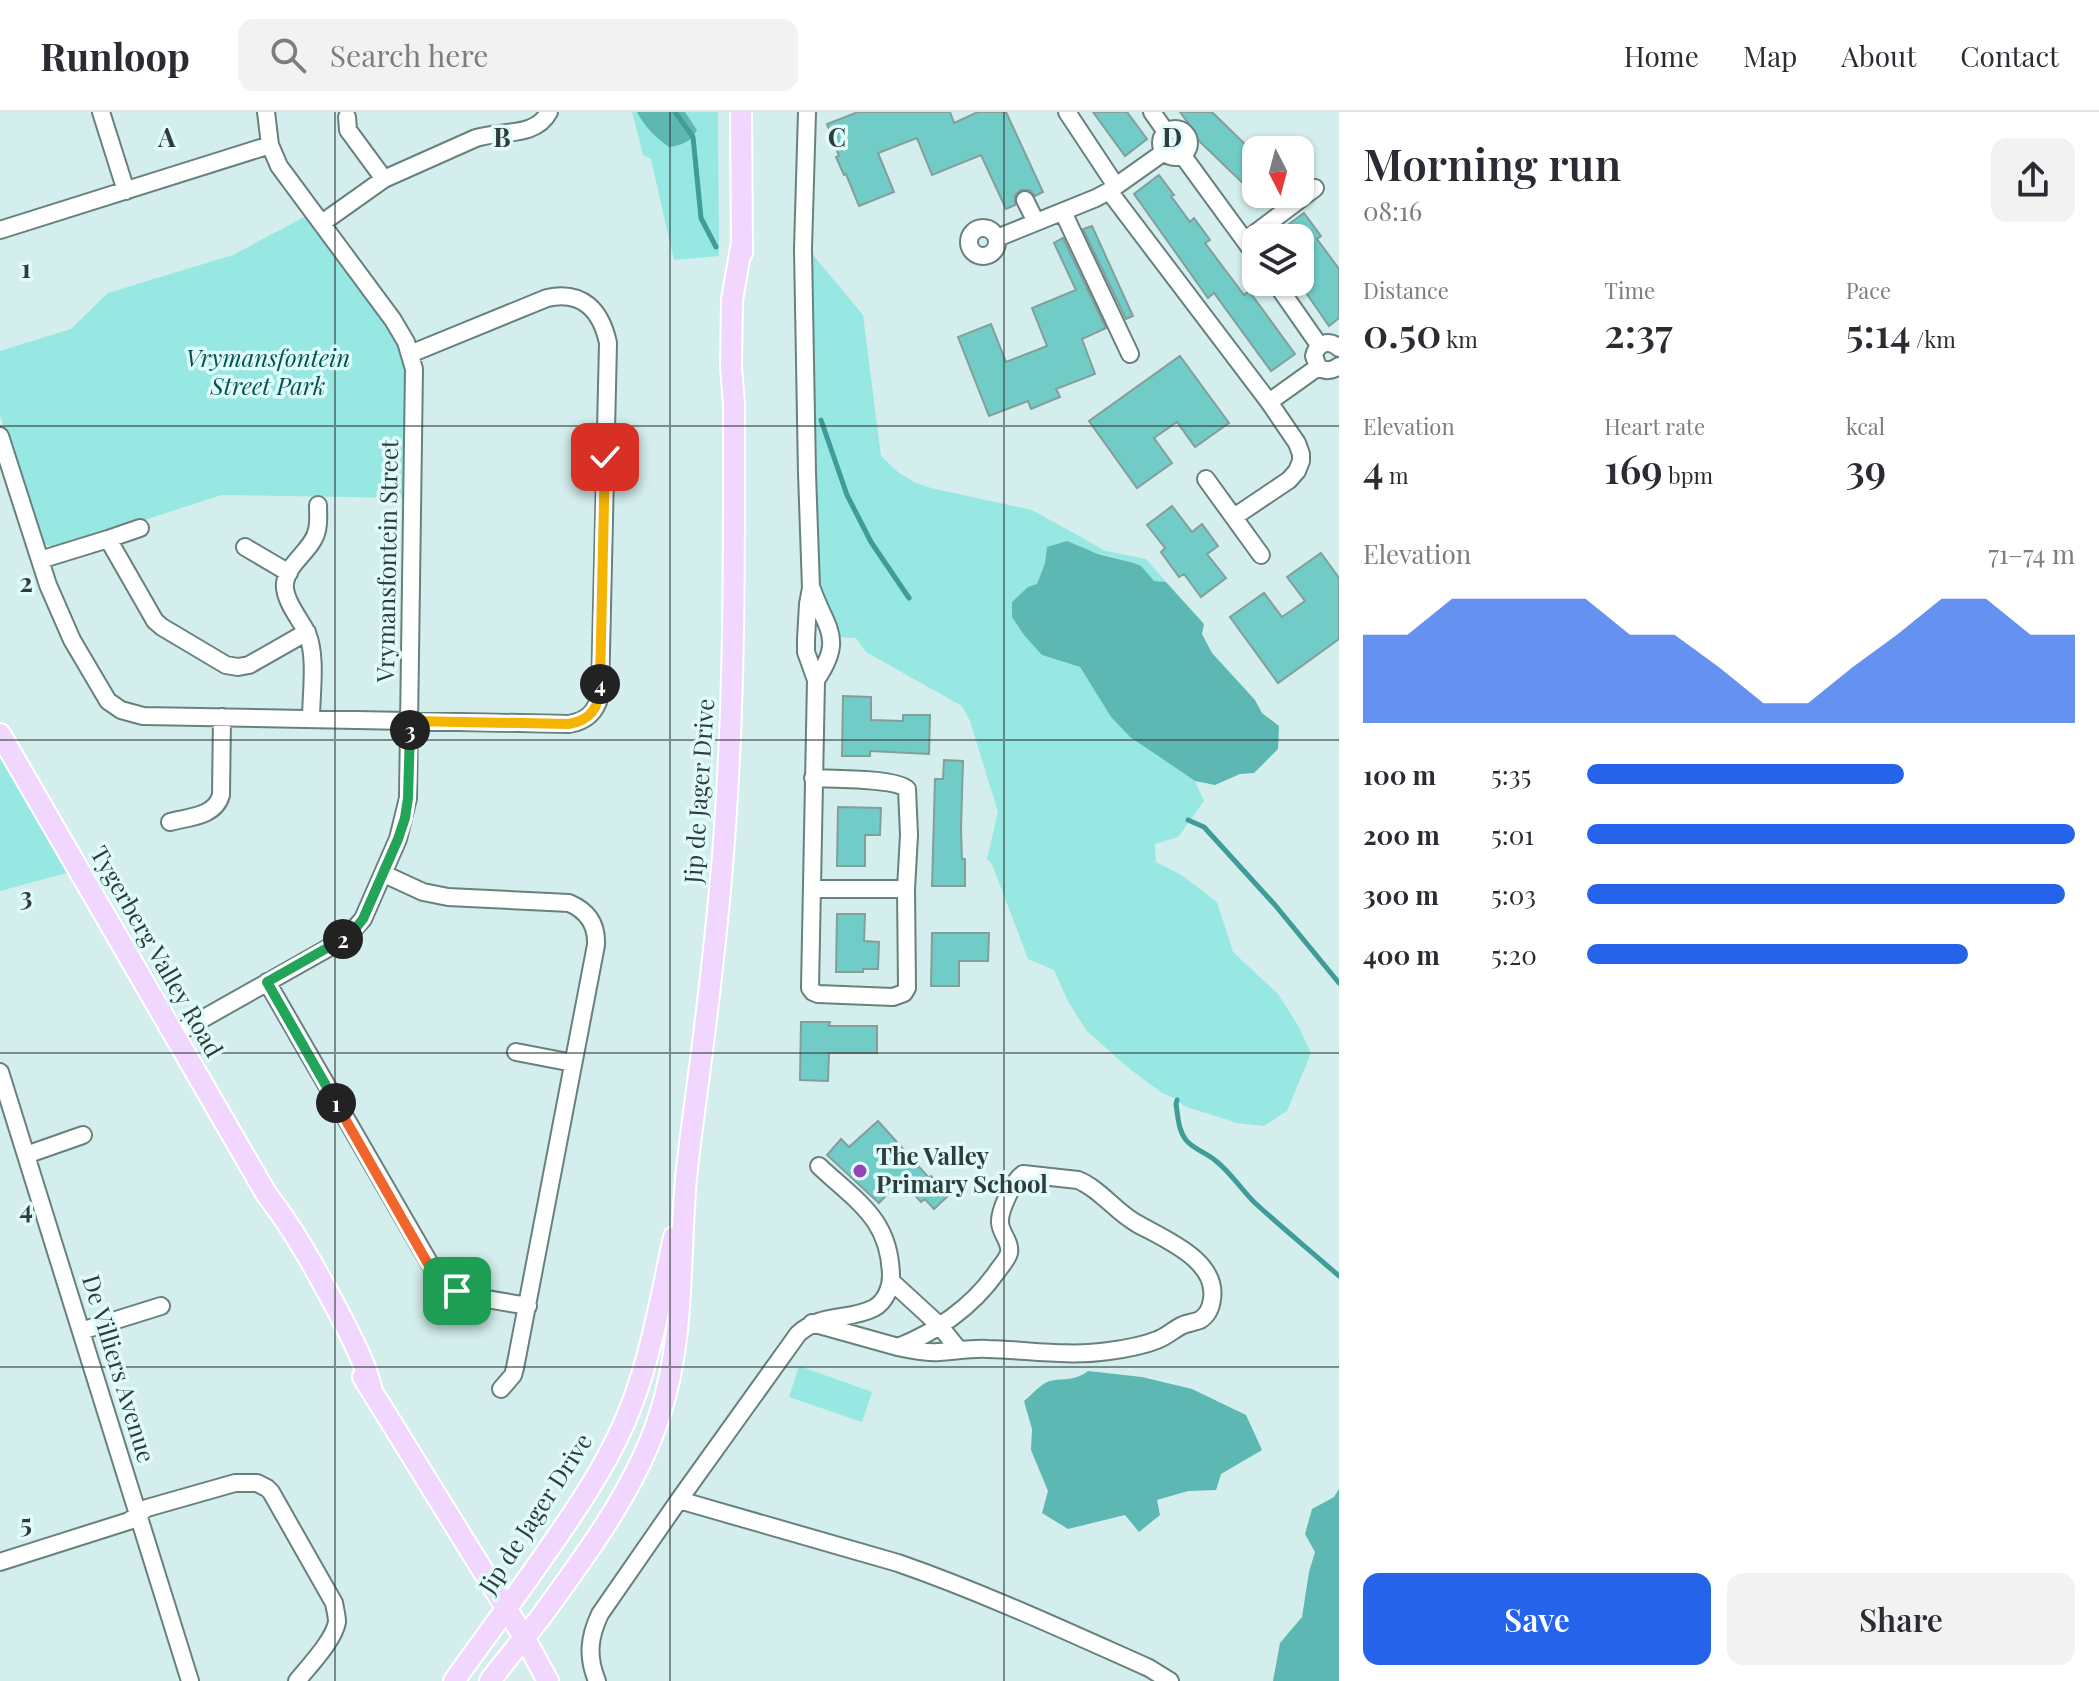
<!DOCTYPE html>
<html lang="en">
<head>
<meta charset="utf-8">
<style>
	:root { --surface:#fff; --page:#f2f2f3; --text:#2b2b33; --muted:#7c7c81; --line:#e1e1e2; --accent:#2563eb }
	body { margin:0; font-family:"Playfair Display",serif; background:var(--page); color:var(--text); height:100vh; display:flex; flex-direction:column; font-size:30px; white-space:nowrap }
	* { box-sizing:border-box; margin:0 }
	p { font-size:26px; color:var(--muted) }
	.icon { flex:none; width:44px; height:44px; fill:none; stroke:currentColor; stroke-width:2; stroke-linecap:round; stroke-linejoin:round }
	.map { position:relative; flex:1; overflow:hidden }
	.drawer { display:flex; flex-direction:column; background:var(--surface); width:760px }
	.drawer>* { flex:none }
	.needle { width:52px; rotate:174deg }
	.fabs { position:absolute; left:1242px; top:24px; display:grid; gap:16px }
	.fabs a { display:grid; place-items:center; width:72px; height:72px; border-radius:16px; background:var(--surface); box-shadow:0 2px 6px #0004; font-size:40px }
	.pin { position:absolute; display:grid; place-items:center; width:68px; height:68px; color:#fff; margin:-34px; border-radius:16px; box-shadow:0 4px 12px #0006 }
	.km { position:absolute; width:40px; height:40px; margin:-20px; border-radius:50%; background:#222; color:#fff; font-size:22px; line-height:40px; text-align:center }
	.round { display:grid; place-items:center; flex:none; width:84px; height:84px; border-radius:16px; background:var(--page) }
	.head { display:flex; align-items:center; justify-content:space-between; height:136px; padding:0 24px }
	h1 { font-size:44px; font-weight:600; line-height:60px }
	.figures { display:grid; grid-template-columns:repeat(3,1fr); gap:12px; height:136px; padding:8px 24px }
	.figures div { display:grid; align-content:center }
	.figures b { font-size:40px; font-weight:600 }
	.figures small { font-size:22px; font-weight:400 }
	.figures p { font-size:22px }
	.chart { height:224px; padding:16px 24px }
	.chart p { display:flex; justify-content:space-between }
	.chart svg { width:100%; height:144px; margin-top:8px; fill:var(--accent); opacity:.7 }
	.button { display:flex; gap:16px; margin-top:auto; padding:16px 24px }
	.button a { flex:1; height:92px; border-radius:16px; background:var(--accent); color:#fff; font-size:32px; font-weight:600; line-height:92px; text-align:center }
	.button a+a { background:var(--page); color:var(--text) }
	ul { padding:0 24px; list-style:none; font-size:26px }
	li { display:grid; grid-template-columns:128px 96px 1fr; align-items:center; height:60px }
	li i { height:20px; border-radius:10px; background:var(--accent) }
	header { display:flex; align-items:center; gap:48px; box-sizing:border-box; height:112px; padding:0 40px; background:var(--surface); border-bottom:2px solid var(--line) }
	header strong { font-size:38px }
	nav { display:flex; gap:44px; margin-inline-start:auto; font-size:28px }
	.search { width:560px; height:72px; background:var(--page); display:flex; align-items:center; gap:20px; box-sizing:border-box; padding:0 28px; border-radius:16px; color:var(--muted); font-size:30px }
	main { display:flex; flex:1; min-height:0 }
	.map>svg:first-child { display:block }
	.green { fill:#97e7e2 }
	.forest { fill:#5db8b3 }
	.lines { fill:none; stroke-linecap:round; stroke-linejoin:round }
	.stream { stroke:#3f9c97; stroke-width:5 }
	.building { fill:#71ccc7; stroke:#849e9c; stroke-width:2 }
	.minor-casing { stroke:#68817f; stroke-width:20 }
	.major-casing { stroke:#fff; stroke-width:24 }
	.minor { stroke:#fff; stroke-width:16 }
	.major { stroke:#f1d7fd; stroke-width:20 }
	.split-1-casing { stroke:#fff; stroke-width:16 }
	.split-2-casing { stroke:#fff; stroke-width:16 }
	.split-3-casing { stroke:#fff; stroke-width:16 }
	.split-4-casing { stroke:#fff; stroke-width:16 }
	.split-5-casing { stroke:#fff; stroke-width:16 }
	.split-1 { stroke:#f0652b; stroke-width:10 }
	.split-2 { stroke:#22a559; stroke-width:10 }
	.split-3 { stroke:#22a559; stroke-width:10 }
	.split-4 { stroke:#f5b400; stroke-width:10 }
	.split-5 { stroke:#f5b400; stroke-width:10 }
	.grid { fill:none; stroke:#303b3b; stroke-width:2; stroke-opacity:0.55 }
	.poi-dot { fill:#9344b5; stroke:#e0fcfa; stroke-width:3 }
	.labels { text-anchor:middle; stroke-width:7; stroke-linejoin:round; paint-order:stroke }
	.park-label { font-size:24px; font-style:italic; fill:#005552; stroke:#e0fcfa }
	.street-label { font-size:24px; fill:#303b3b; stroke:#e0fcfa }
	.poi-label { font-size:24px; font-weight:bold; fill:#303b3b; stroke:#e0fcfa; text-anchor:start }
	.grid-label { font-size:26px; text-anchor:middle; font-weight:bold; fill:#303b3b; stroke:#e0fcfa; stroke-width:7; stroke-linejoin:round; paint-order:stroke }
</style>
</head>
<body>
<header>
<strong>Runloop</strong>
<div class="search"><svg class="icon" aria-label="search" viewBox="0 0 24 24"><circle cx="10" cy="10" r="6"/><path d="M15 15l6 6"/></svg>Search here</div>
<nav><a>Home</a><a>Map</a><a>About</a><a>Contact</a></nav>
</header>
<main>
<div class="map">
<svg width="1339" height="1569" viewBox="0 0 1339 1569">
	<rect width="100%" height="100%" fill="#d3eeec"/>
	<path class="green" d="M632,0H718L719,144L674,148L651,47L643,43Z
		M306,104L388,214L401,236L407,259L406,386L221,383L62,435C51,436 43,433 38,423L0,303V239L71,217L108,181L233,143Z
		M810,142L813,143L863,203L881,344L899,361L916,371L931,376L1032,398L1106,439L1146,447L1166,470L1154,469L1134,451L1090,439L1047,435L1045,451L1037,472L1042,543L1080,555L1111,605L1130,625L1195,669L1204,689L1178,725L1155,732L1156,750L1183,764L1217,790L1233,840L1278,882L1299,915L1311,941L1287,999L1264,1014L1237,1011L1184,994L1174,986L1162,981L1126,954L1086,918L1068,889L1054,858L1028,847L992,752L987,747L998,700L970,609L962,594L866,540L856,526L837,525C836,508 824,500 818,484Z
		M0,638L70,760L0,779Z
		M799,1254L872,1280L862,1310L789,1285Z"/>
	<path class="forest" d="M637,0H685L697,18C691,30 682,33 669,35C656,26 644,14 637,0Z
		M1067,429L1098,442L1134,451L1141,454L1154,469L1166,470L1204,512L1202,522L1212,541L1255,588L1262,601L1279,614L1278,637L1254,661L1240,662L1215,673L1195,669L1130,625L1111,605L1080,555L1042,543L1024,523L1012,505V490L1028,475L1037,472L1045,451L1047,435Z
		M1088,1259L1142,1265L1192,1277L1246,1303L1262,1338L1221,1362L1216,1378L1188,1379L1157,1388L1160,1403L1139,1420L1125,1403L1068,1417L1042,1401L1048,1379L1031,1338L1032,1317L1024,1289C1032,1283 1041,1271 1050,1269C1064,1266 1076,1269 1088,1259Z
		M1339,1377V1569H1273L1280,1531L1302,1505L1309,1460L1315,1440L1305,1422L1312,1397L1334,1385Z"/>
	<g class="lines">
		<path class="stream" d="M675,0L693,25L701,106L716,135
			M821,308L847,383L871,430L909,486
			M1188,708L1204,715L1275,793L1339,871
			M1177,988L1176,992C1178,1004 1178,1018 1186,1028C1193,1037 1207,1041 1216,1049C1231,1061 1241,1077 1254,1090C1282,1116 1311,1139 1339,1164"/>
	</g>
	<path class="building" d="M858,0H950L954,11L978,0H1006L1043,80L1035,84L1030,78H1021L1015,83V93L1006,97L981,43L932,63L917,26L878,41L894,80L859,94L846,62L844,63L836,45L839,44L827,12Z
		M1093,0H1127L1147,27L1125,44Z
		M1180,0H1212L1256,43V84L1195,25L1197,23Z
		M1159,63L1174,83L1171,84L1190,110L1194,106L1210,128L1205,131L1244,183L1249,179L1295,242L1271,259L1214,181L1208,186L1134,82Z
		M1304,101L1321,124L1317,127L1339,157V206L1329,214L1300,172V126H1290L1281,118Z
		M1092,114L1133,204L1126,207L1083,117Z
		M1063,126L1106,216L1082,227L1095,262L1056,277L1060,285L1031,297L1028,289L989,304L958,225L991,212L1006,250L1047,234L1032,196L1076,178L1054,131Z
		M1180,244L1229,311L1195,335L1177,310L1154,326L1172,351L1137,376L1089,309Z
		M1172,394L1192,420L1202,412L1218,434L1207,442L1226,466L1201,485L1184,462L1179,465L1161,440L1165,436L1147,413Z
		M1321,441L1339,466V527L1278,571L1230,505L1264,481L1282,505L1305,489L1287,465Z
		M843,584L871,585V608L903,609V603H930L929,642L870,639V644H842Z
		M944,648L963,649L961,718L962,747H965V774H932L935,667H943Z
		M838,695L881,696L880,723H865V754H837Z
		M837,802H865L864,829L879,830L878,857H863V860H836Z
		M932,821H989L988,849H959V874H931Z
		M801,910H830L829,914H877V941H829L828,969L800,968Z
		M878,1009L929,1066L931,1064L948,1084L934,1097L925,1087L921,1090L901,1068L879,1091L827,1043L841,1027L849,1035Z"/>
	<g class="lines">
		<g class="minor-casing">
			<path id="minor" d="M101,0L126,79
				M807,0L803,137L807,361L811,476L808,492L806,527V540L816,568L810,876L813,880L818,882L893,885L904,881L907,876L906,777L909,723L907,677C895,666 832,667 813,666
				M1067,0L1116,74
				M1152,0L1166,20
				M347,5L348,18L384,67
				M1161 31a14 14 0 1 1 28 0a14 14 0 1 1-28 0Z
				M1183,44L1256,144
				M1109,79L1269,290L1297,331L1301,342V349L1297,359L1289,368L1234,405
				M1025,88L1036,110
				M1063,100L1130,242
				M322,111L384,67L476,26C501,18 535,26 549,0
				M969 130a14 14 0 1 1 28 0a14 14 0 1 1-28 0Z
				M0,118L270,33
				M997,126L1096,86L1109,79L1164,40
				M1245,129L1315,76
				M1275,170L1319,233
				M1339,236C1329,227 1317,231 1314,244L1318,255C1326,260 1332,259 1339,254
				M1269,290L1318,255
				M0,324L48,473L72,528L108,589L121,598L143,604L569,612C586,609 596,601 600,583L608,231C601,198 582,178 547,186L410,242
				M1206,367L1261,443
				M108,427L140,416
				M245,435L289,461
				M40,448L108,427L155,509L162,515L226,553L238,555L249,553L307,520
				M812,477C826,517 845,526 816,568
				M311,607C311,582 317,544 307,521C300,507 283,487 285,471C288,450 313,438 317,418C319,410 318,401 318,393
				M170,710C188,705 215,705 221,683L222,605
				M384,762L423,780L448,785L569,791C588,799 597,813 596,833L515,1256L513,1263L501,1277
				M812,777H906
				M267,870L437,1164C460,1187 497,1188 528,1194
				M174,923L346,826L363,807L398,727L408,686L414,257L406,230L393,208L279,54L270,33L266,0
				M516,940L573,951
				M0,960L190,1569
				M26,1043L83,1023
				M891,1169L939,1213L959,1238
				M812,1211L898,1235C911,1238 926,1241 939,1240C956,1239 971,1236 988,1237C1028,1238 1068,1245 1109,1239C1124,1237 1142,1234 1157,1228C1166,1225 1174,1217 1183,1213C1188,1211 1195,1210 1200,1208C1208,1203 1211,1196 1212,1187C1218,1148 1164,1127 1136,1111C1115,1099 1100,1077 1078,1068L1023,1062C1013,1069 999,1099 1000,1111C1001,1122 1011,1130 1009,1141C1007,1148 1000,1155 996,1161C972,1195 936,1220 898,1235
				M81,1219L161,1194
				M679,1388L898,1451C984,1481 1066,1519 1149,1556L1170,1569
				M0,1450L129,1409L147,1396L235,1371H257L267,1376L271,1380L334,1491C335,1497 337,1504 337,1510C334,1528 309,1554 297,1569
				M597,1569C587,1545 589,1525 600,1502L679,1388L798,1222C820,1201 849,1209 874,1196C885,1190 891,1176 891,1164C890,1107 857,1090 819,1054"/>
		</g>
		<g class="major-casing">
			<path id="major" d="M741,0L742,141
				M0,622L267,1083C296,1120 317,1160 339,1201C351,1225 364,1248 371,1275
				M363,1265L524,1525L548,1569
				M454,1569C488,1521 524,1474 557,1425C586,1383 614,1340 632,1292C652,1239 662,1181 674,1125
				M490,1569C506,1547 524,1527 540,1506C584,1446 636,1376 659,1305C685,1228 679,1146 686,1066C690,1027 696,987 701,947C711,869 720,792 725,714C735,573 734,433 734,292L731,255L732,188L742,130"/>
		</g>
		<use href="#minor" class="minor"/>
		<use href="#major" class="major"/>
	</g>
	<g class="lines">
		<g class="split-1-casing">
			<path id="split-1" d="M336,991L431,1157L443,1171L457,1179"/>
		</g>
		<g class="split-2-casing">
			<path id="split-2" d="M336,991L267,870L343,827"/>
		</g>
		<g class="split-3-casing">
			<path id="split-3" d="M343,827L355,817L363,807L398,727L405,706L408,686L410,618"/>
		</g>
		<g class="split-4-casing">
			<path id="split-4" d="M410,618V609L569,612C592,608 600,594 600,572"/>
		</g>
		<g class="split-5-casing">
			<path id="split-5" d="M600,572L605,345"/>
		</g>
		<use href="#split-1" class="split-1"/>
		<use href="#split-2" class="split-2"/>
		<use href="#split-3" class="split-3"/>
		<use href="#split-4" class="split-4"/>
		<use href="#split-5" class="split-5"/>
	</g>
	<path class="grid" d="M335,0V1569M670,0V1569M1004,0V1569M0,314H1339M0,628H1339M0,941H1339M0,1255H1339"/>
	<circle class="poi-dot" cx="860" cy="1059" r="8"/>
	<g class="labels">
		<g class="park-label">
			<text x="268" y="255">Vrymansfontein<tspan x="268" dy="28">Street Park</tspan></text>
		</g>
		<g class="street-label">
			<text transform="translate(388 449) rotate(-89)" y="8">Vrymansfontein Street</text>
			<text transform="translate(700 679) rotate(-86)" y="8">Jip de Jager Drive</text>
			<text transform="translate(156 840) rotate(60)" y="8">Tygerberg Valley Road</text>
			<text transform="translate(118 1257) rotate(73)" y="8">De Villiers Avenue</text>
			<text transform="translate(536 1402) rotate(-57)" y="8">Jip de Jager Drive</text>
		</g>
		<g class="poi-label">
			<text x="876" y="1053">The Valley<tspan x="876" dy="28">Primary School</tspan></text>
		</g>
	</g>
	<g class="grid-label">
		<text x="167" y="35">A</text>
		<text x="502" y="35">B</text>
		<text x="837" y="35">C</text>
		<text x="1172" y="35">D</text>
		<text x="26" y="166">1</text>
		<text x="26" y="480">2</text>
		<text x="26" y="794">3</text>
		<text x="26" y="1107">4</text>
		<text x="26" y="1421">5</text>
	</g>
</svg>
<div class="fabs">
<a><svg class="needle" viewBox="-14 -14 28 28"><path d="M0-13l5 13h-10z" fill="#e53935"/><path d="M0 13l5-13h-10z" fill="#7c7c81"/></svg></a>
<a><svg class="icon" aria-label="layers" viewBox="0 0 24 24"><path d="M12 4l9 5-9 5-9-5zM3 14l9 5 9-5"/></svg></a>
</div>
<div class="pin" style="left:457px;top:1179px;background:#1e9e55"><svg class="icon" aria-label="arrive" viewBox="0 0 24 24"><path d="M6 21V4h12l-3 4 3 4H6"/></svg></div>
<div class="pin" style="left:605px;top:345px;background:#d93025"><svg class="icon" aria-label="check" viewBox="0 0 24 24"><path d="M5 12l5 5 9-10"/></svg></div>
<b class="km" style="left:336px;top:991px">1</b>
<b class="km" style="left:343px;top:827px">2</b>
<b class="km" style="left:410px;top:618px">3</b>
<b class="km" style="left:600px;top:572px">4</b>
</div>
<section class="drawer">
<div class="head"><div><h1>Morning run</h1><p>08:16</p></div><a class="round"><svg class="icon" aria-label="share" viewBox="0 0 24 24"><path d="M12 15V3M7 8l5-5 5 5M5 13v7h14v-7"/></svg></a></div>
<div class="figures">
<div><p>Distance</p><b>0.50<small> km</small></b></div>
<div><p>Time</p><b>2:37</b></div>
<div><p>Pace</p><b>5:14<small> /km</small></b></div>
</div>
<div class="figures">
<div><p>Elevation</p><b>4<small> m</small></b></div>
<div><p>Heart rate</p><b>169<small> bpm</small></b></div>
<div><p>kcal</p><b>39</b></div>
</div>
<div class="chart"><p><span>Elevation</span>71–74 m</p>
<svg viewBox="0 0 160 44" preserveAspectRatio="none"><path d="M0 44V17L10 17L20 6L30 6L40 6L50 6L60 17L70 17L80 27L90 38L100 38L110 27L120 17L130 6L140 6L150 17L160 17V44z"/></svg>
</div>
<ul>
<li><b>100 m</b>5:35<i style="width:65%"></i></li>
<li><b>200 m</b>5:01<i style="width:100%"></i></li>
<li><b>300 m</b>5:03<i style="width:98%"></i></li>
<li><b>400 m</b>5:20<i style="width:78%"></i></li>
</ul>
<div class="button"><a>Save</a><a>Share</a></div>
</section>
</main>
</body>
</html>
